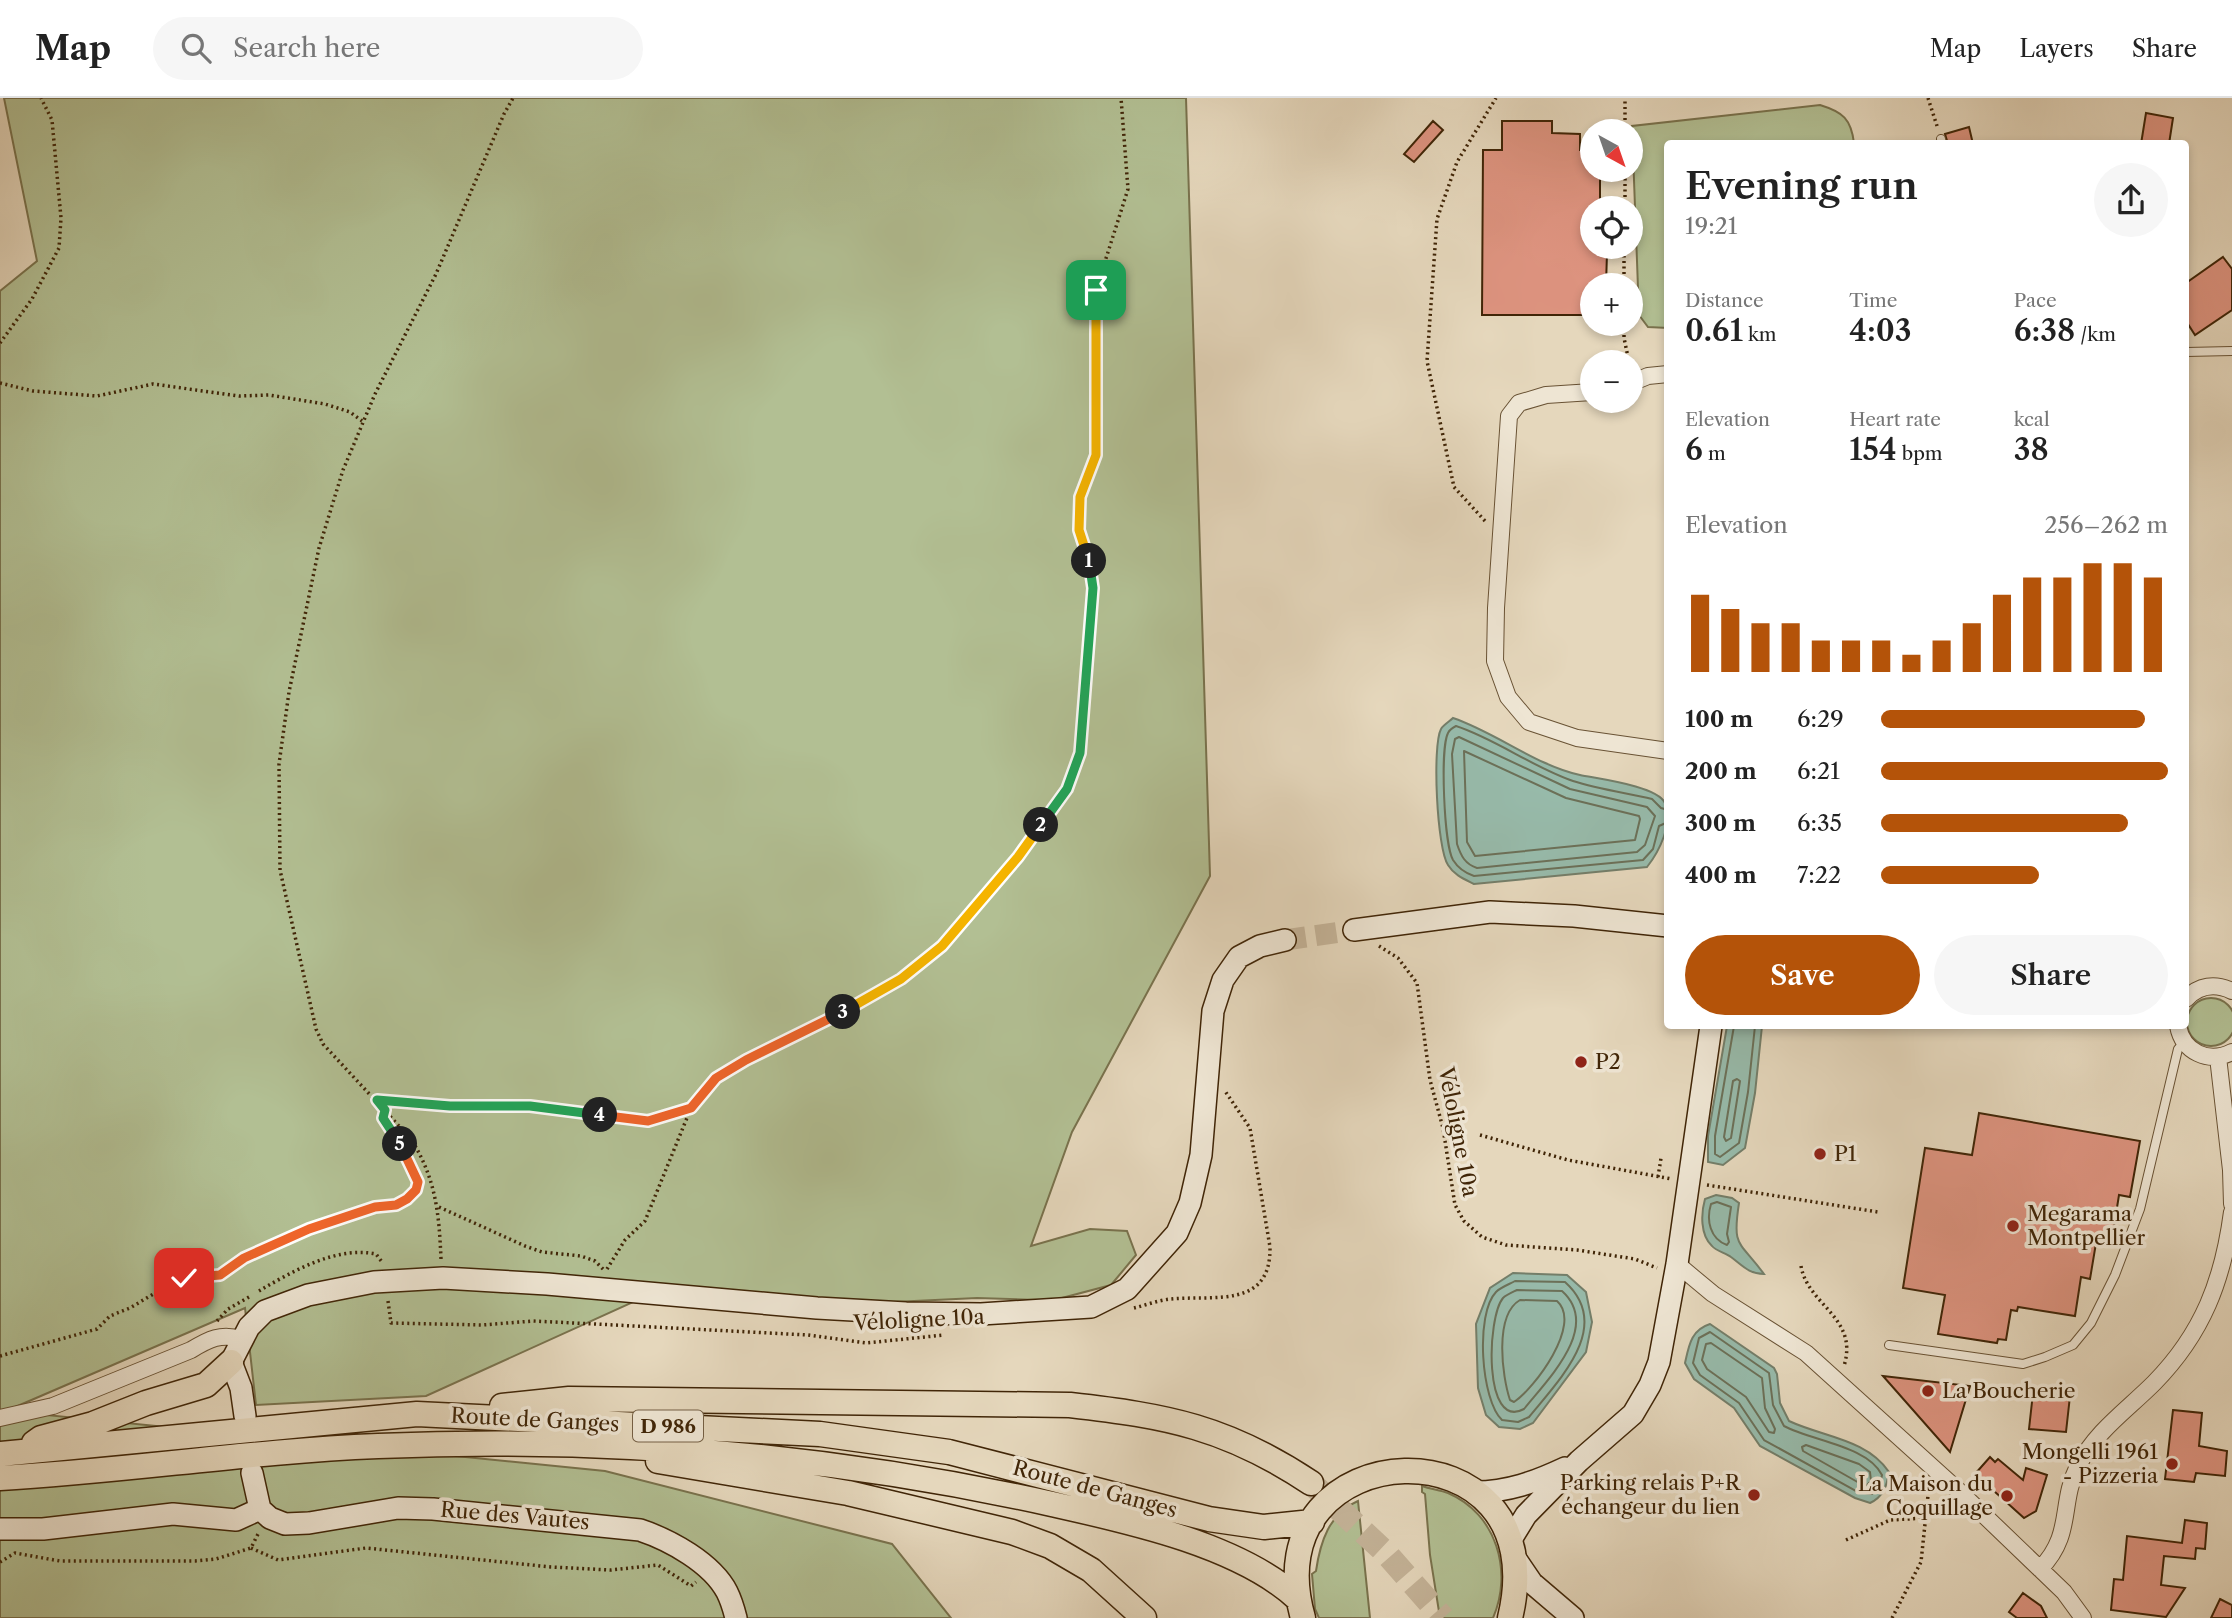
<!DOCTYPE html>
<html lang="en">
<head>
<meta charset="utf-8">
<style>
	:root { --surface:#fff; --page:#f6f6f6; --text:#222; --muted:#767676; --line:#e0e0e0; --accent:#b45309 }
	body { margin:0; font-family:"Libre Caslon Text",serif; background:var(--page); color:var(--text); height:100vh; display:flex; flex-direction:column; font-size:26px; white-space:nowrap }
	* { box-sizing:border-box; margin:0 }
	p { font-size:23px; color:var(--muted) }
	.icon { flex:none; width:38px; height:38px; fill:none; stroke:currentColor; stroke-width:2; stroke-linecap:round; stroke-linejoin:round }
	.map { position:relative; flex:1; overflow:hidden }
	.details { position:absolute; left:1664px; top:42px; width:525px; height:889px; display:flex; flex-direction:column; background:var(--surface); border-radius:7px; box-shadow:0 4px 10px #0003 }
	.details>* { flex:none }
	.needle { width:46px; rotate:140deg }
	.controls { position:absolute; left:1580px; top:21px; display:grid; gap:14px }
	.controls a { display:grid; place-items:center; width:63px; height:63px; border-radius:50%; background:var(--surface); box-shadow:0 4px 10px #0003; font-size:35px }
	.pin { position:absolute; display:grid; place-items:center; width:60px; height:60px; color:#fff; margin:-30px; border-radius:14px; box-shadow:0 4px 10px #0006 }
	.km { position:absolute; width:35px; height:35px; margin:-18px; border-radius:50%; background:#222; color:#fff; font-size:19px; line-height:35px; text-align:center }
	.round { display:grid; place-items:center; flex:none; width:74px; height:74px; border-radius:37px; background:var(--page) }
	.overview { display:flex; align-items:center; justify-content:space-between; height:119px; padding:0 21px }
	h1 { font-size:38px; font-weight:600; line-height:52px }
	.metrics { display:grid; grid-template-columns:repeat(3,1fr); gap:10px; height:119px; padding:7px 21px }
	.metrics div { display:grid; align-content:center }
	.metrics b { font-size:30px; font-weight:600 }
	.metrics small { font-size:19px; font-weight:400 }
	.metrics p { font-size:19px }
	.chart { height:196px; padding:14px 21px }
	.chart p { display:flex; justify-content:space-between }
	.chart svg { width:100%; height:126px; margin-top:7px; stroke:var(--accent); stroke-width:6 }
	.primary-button { display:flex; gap:14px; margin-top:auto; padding:14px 21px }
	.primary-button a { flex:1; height:80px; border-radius:42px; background:var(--accent); color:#fff; font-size:28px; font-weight:600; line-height:80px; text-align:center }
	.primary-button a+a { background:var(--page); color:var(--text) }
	ul { padding:0 21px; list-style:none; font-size:23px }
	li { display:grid; grid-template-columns:112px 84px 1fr; align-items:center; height:52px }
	li i { height:18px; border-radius:9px; background:var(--accent) }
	header { display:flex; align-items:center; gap:42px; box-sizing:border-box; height:98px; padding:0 35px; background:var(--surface); border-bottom:2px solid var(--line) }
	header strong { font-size:33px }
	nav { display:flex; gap:38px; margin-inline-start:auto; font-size:24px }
	.search { width:490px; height:63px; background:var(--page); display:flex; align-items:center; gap:18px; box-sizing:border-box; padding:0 24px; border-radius:38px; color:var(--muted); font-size:26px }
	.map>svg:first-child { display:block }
	.green { fill:#b2bf93; stroke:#79724d; stroke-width:2 }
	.water { fill:#97baaa; stroke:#747e69; stroke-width:2 }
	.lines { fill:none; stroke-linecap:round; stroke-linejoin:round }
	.shore { stroke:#6c7058; stroke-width:2 }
	.building { fill:#dd937f; stroke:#402507; stroke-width:2 }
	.secondary-tunnel { stroke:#c4b398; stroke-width:21; stroke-dasharray:21 10; stroke-linecap:butt }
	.primary-tunnel { stroke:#c4b398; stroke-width:24; stroke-dasharray:24 12; stroke-linecap:butt }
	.lane-casing { stroke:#695234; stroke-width:10 }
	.street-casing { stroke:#695234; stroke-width:18 }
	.secondary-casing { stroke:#402507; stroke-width:24 }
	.primary-casing { stroke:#402507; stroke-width:27 }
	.path { stroke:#402507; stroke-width:3.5; stroke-dasharray:2 3.5; stroke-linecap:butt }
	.lane { stroke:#eee5d3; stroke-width:8 }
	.street { stroke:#eee5d3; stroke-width:16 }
	.secondary { stroke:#eee5d3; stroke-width:21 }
	.primary { stroke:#e5d7bc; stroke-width:24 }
	.split-1-casing { stroke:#fff; stroke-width:14 }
	.split-2-casing { stroke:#fff; stroke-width:14 }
	.split-3-casing { stroke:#fff; stroke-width:14 }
	.split-4-casing { stroke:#fff; stroke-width:14 }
	.split-5-casing { stroke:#fff; stroke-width:14 }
	.split-6-casing { stroke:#fff; stroke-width:14 }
	.split-1 { stroke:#f5b400; stroke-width:9 }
	.split-2 { stroke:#22a559; stroke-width:9 }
	.split-3 { stroke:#f5b400; stroke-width:9 }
	.split-4 { stroke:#f0652b; stroke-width:9 }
	.split-5 { stroke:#22a559; stroke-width:9 }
	.split-6 { stroke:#f0652b; stroke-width:9 }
	.poi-dot { fill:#8f2418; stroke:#eee5d3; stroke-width:2.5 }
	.labels { text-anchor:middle; stroke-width:7; stroke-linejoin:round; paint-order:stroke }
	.shield { fill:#eee5d3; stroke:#745f44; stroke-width:2 }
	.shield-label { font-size:19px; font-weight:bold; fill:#402507 }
	.poi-label { font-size:21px; fill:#402507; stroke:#eee5d3; text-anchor:start }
	.street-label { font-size:21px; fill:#402507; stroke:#eee5d3 }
</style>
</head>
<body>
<header>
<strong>Map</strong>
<div class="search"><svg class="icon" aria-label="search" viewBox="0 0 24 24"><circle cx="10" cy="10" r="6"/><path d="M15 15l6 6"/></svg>Search here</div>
<nav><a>Map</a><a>Layers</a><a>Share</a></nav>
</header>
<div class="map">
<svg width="2232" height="1520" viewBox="0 0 2232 1520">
	<rect width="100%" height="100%" fill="#e5d7bc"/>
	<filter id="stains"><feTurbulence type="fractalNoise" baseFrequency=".00286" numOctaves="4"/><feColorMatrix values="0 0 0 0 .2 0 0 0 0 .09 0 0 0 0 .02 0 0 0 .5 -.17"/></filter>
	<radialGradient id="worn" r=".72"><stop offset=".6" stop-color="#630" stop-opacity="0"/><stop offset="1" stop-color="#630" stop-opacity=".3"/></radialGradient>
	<path class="green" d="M4,0H1186L1210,778L1072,1034L1031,1148L1090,1131L1127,1133L1136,1157L1111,1187L1039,1206L1037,1202L977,1200L872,1205L666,1189L426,1298L256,1307L245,1210L6,1313L605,1373L892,1446L951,1520H0V193L37,163Z
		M1820,7C1843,14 1851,21 1854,45L1668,46V230L1648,229L1639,217L1632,28Z
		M2187 924a24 24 0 1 1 48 0a24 24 0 1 1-48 0Z
		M1422,1388C1430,1391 1440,1392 1448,1395C1497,1416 1513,1474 1493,1520H1440L1430,1457L1425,1396L1422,1394Z
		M1358,1403L1370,1520H1319L1315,1511L1312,1476L1316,1473C1320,1445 1329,1415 1358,1403Z"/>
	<path class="water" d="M1453,620C1497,635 1535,667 1580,677C1599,681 1657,688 1665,705C1674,724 1659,754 1647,769L1474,786C1464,781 1454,777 1448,767C1437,751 1432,648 1441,631C1443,627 1450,623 1453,620Z
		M1727,928H1762L1755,995L1745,1050L1723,1067L1708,1064V1038Z
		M1716,1097L1732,1100L1739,1105C1732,1150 1739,1142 1764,1176C1749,1176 1743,1168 1731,1159C1726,1155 1716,1153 1712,1148C1700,1137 1701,1115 1705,1101Z
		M1513,1175L1567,1177L1586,1194L1592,1224L1586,1254L1533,1325L1520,1331L1499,1329L1486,1317L1478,1290L1476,1226L1490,1190Z
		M1710,1226L1774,1270L1777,1276L1780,1305L1789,1323C1823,1339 1867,1341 1889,1374C1887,1388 1883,1399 1870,1405L1855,1400L1760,1348L1734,1310L1694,1281L1685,1265C1689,1247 1691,1232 1710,1226Z"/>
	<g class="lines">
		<path class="shore" d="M1459,639L1570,691L1647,709L1655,718L1645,747L1637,754L1477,770C1465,766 1461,758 1457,746L1452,656L1455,641Z
			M1464,653L1566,700L1639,718L1640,721L1635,742L1475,758L1467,744Z
			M1668,712L1661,710L1652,701C1626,695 1598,691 1573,683C1532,669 1496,641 1456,628C1452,630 1450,631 1448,635C1440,651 1444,746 1453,762C1458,770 1465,775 1474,778L1643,762L1653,751L1659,728L1668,724
			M1734,928L1715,1038V1056L1720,1059L1739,1045L1748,994L1755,928
			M1737,981L1740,983L1731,1040L1726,1043L1724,1039L1733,983Z
			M1717,1104L1731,1109L1727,1136L1729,1144L1727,1147C1710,1141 1706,1122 1711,1106Z
			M1515,1183L1565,1184C1614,1228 1559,1282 1529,1319L1518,1324L1502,1322C1481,1302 1475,1216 1496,1194C1501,1189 1510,1186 1515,1183Z
			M1517,1192L1562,1193C1602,1229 1547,1282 1524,1311C1483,1333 1487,1219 1503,1200C1506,1197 1513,1194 1517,1192Z
			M1520,1202L1557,1203C1583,1226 1534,1291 1514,1304L1510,1302C1502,1278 1494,1217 1520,1202Z
			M1710,1234L1769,1275L1773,1307L1784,1328C1812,1343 1868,1348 1882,1377L1880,1386L1872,1396L1858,1394L1764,1342L1739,1305L1700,1277L1693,1265L1699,1240Z
			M1711,1245L1762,1280L1765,1310L1775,1331L1774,1335L1769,1334L1746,1299L1707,1271L1702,1262L1706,1246Z
			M1806,1347L1859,1366L1870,1374L1871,1383L1867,1387L1861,1386L1803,1353L1802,1349Z"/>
	</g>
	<path class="building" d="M2146,15L2173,20L2169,46H2141Z
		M1433,23L1443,32L1414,64L1404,56Z
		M1502,23H1552V35L1580,36V52H1592V72H1600V110H1592V149H1600V155H1607L1606,187H1592V217H1482L1483,52H1502Z
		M1969,29L1973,46H1948L1945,36Z
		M2223,159L2232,171V212L2195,237L2186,223V185Z
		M1979,1015L2140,1043L2130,1099L2119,1097L2112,1141L2097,1139L2090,1181L2081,1179L2075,1218L2018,1209L2017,1213L2011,1212L2006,1242L1998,1241L1997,1245L1938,1236L1945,1197L1903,1190L1925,1050L1972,1057Z
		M1883,1278L1970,1288L1950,1354Z
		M2033,1295L2070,1298L2066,1334L2029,1331Z
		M2173,1312L2202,1315L2199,1348L2227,1353L2225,1378L2196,1375L2194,1384L2165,1381Z
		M1990,1359L1995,1364L1998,1361L2023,1382L2026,1370L2047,1377L2036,1413L2024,1420L1975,1376Z
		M2185,1422L2207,1425L2205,1451L2196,1450L2195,1461L2164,1458L2161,1487L2185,1490L2166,1519L2111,1512L2114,1481L2123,1482L2127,1438L2182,1445Z
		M2023,1495L2041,1508L2047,1520H2017L2009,1514Z
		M2220,1501L2232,1507V1520H2211Z"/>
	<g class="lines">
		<path class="secondary-tunnel" d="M1285,842L1354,832"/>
		<path class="primary-tunnel" d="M1311,1385L1386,1455L1443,1520"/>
		<g class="lane-casing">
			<path id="lane" d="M1941,41L1942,46
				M2186,254L2232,253
				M1889,1247L2023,1266L2045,1259L2073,1247L2091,1225L2115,1177L2140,1111L2178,951L2184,944"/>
		</g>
		<g class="street-casing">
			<path id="street" d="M1631,285L1648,278L1668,276
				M1592,294L1546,297L1519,305L1509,318L1496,510L1495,563L1508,599L1529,624L1577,640L1668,653
				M2186,901C2199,887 2215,885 2232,893
				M2178,928C2183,954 2208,966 2232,954
				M2218,959L2231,1072L2232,1106
				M1677,1166L1713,1196L1806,1255L1962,1396L2064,1494L2083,1520
				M0,1320L53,1308L191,1252C209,1241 221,1235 241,1241
				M2040,1471C2074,1436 2059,1406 2078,1368C2096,1333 2127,1312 2154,1285C2203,1235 2223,1182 2232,1114"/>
		</g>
		<g class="secondary-casing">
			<path id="secondary" d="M1354,832L1490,814L1574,818L1668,828
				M245,1318L241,1290L231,1264L249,1229L265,1213L308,1197L374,1184L443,1180L547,1186L817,1210L906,1215L981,1216L1091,1209L1127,1191L1177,1135L1190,1105L1201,1057L1213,913L1223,882L1239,859L1260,848L1285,842
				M252,1375L260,1411
				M1475,1394C1508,1394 1535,1384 1565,1370
				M260,1411L270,1420L285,1426L309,1425L398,1410L433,1411L640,1432C670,1442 712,1465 727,1494C731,1502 734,1512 736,1520
				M0,1431H43L173,1416L236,1422L260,1411
				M1510,1443L1526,1417L1579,1363L1633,1316L1650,1287L1659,1264L1677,1166L1711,928
				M1515,1460L1532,1485L1573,1520"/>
		</g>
		<g class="primary-casing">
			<path id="primary" d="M502,1308L569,1301L1070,1307C1167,1318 1227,1329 1311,1385
				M34,1345L41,1340L93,1326L146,1305L206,1287L231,1264
				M0,1356L417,1316L820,1336L949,1354L1209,1421L1264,1429L1312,1424
				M658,1363L848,1395L1012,1434L1050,1448L1091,1472L1144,1520
				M0,1380C126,1373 252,1353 378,1348C604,1338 831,1357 1052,1406C1128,1423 1240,1447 1298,1501
				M1303,1520C1249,1331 1559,1317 1510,1520"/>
		</g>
		<path class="path" d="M1928,0L1938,31
			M1625,33V0
			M1625,110V72
			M1624,187V149
			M1624,226V240L1629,264
			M0,245L32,201L59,150L61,120L52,22L41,0
			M0,285L33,293L97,298L153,286L239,298L269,297L325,306L350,314L362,323
			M1485,423L1454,389L1427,263L1437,121L1457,64L1496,0
			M1379,848L1398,860L1417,885L1430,982L1443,1030L1455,1107L1464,1123L1482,1139L1506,1147L1577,1152L1635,1161L1657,1170
			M377,1002L450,1008H530L648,1023L691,1010L716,980L746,962L847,912L900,881L942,848L1018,759L1067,691L1080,655L1093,490L1088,459L1079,432L1080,399L1095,357L1096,192L1128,91L1121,0
			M1480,1037L1568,1062L1672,1081
			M1658,1079L1661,1060
			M1707,1087L1878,1114
			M439,1109L525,1148L542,1154L581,1158L595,1163L604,1172
			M441,1161C439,1115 436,1081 411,1041L323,946L316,931L280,772L279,666L289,594L319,450L343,372L375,296L436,176L504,16L513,0
			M1801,1168C1808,1208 1859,1219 1844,1268
			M607,1171L625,1142L645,1123L691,1010
			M259,1193C293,1173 336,1148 376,1156L382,1164
			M388,1203L391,1225L482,1227L533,1223L595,1226L808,1237L866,1245L944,1237
			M1134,1210C1146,1207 1159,1202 1171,1201C1215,1197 1271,1211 1270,1149L1250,1030L1225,993
			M217,1223L228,1211L249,1199
			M0,1258L97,1231L110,1218L130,1210L175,1183L197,1177H220L244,1160L309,1131L375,1109L396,1107L407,1101L416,1092L418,1084L403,1050L383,1020L385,1012
			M1846,1442L1890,1422L1926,1420
			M251,1450L278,1462L366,1450L551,1469L611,1472L658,1467L691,1488L696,1484
			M0,1464L15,1455L60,1463H195L216,1461L251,1450L258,1436
			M1892,1520L1921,1464L1929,1388"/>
		<use href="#lane" class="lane"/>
		<use href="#street" class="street"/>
		<use href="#secondary" class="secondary"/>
		<use href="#primary" class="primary"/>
	</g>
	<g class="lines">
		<g class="split-1-casing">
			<path id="split-1" d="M1089,463L1079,432L1080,399L1096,357V192"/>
		</g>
		<g class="split-2-casing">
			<path id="split-2" d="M1041,727L1067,691L1080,655L1093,490L1089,463"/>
		</g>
		<g class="split-3-casing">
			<path id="split-3" d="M843,914L901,881L942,848L1018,759L1041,727"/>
		</g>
		<g class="split-4-casing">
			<path id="split-4" d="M600,1017L648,1023L691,1010L716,980L746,962L843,914"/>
		</g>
		<g class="split-5-casing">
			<path id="split-5" d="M400,1046L383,1020L385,1012L377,1002L450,1008H530L600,1017"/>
		</g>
		<g class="split-6-casing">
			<path id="split-6" d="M184,1180L220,1177L244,1160L309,1131L375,1109L396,1107L407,1101L416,1092L418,1084L400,1046"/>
		</g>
		<use href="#split-1" class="split-1"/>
		<use href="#split-2" class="split-2"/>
		<use href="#split-3" class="split-3"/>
		<use href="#split-4" class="split-4"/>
		<use href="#split-5" class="split-5"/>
		<use href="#split-6" class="split-6"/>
	</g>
	<g class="poi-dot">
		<circle cx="1581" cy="964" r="7"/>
		<circle cx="1820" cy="1056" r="7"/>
		<circle cx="2013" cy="1128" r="7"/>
		<circle cx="1928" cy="1293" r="7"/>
		<circle cx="2172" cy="1366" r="7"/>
		<circle cx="1754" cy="1397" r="7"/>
		<circle cx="2007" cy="1398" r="7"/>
	</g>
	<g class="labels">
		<rect class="shield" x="633" y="1312.5" width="70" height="31" rx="5"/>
		<g class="shield-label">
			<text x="668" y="1335">D 986</text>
		</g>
		<g class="poi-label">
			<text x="1595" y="971">P2</text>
			<text x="1834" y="1063">P1</text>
			<text x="2027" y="1123">Megarama<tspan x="2027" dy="24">Montpellier</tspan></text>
			<text x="1942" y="1300">La Boucherie</text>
			<text x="2158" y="1361" text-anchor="end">Mongelli 1961<tspan x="2158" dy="24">- Pizzeria</tspan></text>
			<text x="1740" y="1392" text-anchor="end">Parking relais P+R<tspan x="1740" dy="24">échangeur du lien</tspan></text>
			<text x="1993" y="1393" text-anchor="end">La Maison du<tspan x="1993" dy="24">Coquillage</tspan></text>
		</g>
		<g class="street-label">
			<text transform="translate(1458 1034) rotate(79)" y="7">Véloligne 10a</text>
			<text transform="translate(919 1222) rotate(-3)" y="7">Véloligne 10a</text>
			<text transform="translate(535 1322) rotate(3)" y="7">Route de Ganges</text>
			<text transform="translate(1095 1391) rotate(15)" y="7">Route de Ganges</text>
			<text transform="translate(515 1418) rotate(5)" y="7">Rue des Vautes</text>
		</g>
	</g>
	<rect width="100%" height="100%" filter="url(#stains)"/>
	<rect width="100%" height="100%" fill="url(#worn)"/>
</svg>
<div class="controls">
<a><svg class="needle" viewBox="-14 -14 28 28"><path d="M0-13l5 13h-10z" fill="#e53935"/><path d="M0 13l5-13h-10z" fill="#767676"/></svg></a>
<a><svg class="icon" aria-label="locate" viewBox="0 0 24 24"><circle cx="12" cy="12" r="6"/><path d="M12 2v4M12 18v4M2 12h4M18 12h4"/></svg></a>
<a>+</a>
<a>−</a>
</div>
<div class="pin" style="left:1096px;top:192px;background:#1e9e55"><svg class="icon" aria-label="arrive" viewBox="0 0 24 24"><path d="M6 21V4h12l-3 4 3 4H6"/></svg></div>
<div class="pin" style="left:184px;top:1180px;background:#d93025"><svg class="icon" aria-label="check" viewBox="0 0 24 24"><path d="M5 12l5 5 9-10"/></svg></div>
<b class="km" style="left:1089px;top:463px">1</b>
<b class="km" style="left:1041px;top:727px">2</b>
<b class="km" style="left:843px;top:914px">3</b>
<b class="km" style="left:600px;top:1017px">4</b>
<b class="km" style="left:400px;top:1046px">5</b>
<section class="details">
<div class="overview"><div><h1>Evening run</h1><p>19:21</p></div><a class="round"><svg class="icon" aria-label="share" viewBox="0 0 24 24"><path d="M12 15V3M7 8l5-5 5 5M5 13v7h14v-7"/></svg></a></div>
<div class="metrics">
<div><p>Distance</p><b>0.61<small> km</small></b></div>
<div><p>Time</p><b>4:03</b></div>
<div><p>Pace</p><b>6:38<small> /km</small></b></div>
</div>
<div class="metrics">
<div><p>Elevation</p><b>6<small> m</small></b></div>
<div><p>Heart rate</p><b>154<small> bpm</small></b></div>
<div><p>kcal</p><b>38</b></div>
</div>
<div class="chart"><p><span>Elevation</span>256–262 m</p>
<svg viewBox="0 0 160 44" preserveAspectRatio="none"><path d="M5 44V17M15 44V22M25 44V27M35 44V27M45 44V33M55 44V33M65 44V33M75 44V38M85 44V33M95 44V27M105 44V17M115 44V11M125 44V11M135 44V6M145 44V6M155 44V11"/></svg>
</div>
<ul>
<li><b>100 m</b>6:29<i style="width:92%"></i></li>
<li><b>200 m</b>6:21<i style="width:100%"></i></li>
<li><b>300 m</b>6:35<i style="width:86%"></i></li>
<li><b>400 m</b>7:22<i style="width:55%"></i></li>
</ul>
<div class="primary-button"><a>Save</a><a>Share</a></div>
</section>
</div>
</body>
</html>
